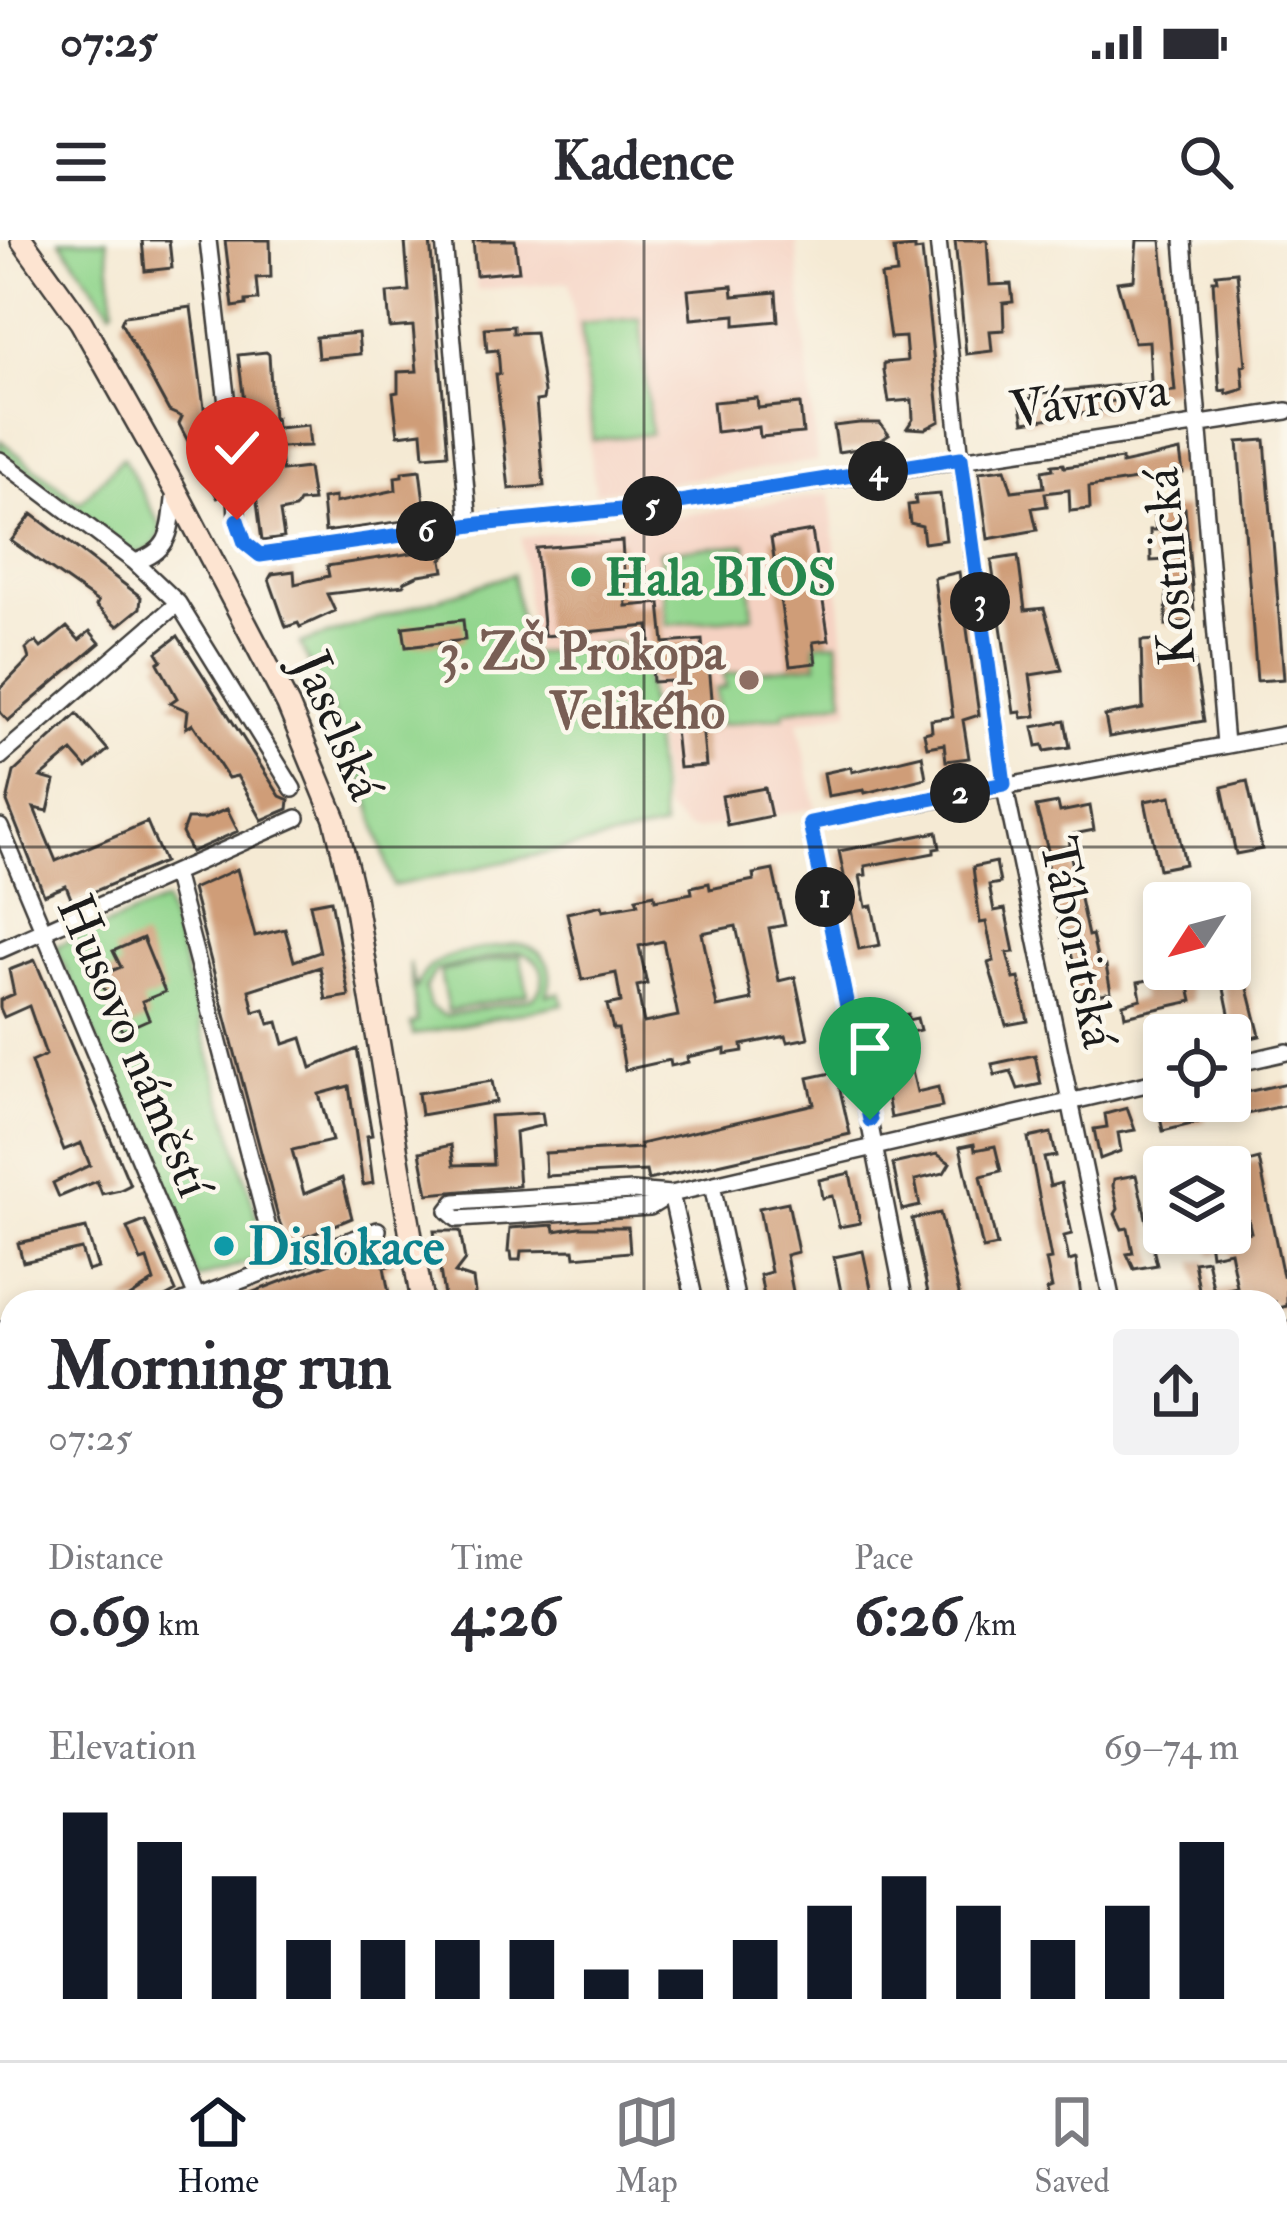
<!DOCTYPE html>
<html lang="en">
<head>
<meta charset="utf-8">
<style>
	:root { --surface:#fff; --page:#f2f2f3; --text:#2b2b33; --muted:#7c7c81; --line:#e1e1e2; --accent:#111827 }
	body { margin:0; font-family:"IM FELL Double Pica",serif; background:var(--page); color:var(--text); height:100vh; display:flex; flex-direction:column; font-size:45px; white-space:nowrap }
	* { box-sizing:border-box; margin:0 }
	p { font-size:39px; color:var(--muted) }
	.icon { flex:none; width:66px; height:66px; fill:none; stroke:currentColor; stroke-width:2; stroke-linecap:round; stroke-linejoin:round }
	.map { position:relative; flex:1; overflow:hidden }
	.panel { position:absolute; left:0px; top:1050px; width:1287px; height:771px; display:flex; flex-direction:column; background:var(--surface); border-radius:36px 36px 0 0; box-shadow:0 6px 18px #0003 }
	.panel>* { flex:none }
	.needle { width:78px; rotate:234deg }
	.fabs { position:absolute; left:1143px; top:642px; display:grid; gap:24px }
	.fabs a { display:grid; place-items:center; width:108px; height:108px; border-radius:12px; background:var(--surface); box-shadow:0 6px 18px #0003; font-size:60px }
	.pin { position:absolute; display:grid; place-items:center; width:102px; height:102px; color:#fff; margin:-123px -51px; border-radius:50% 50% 50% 0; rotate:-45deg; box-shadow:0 0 12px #0007 }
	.pin .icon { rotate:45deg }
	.km { position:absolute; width:60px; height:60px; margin:-30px; border-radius:50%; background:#222; color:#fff; font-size:33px; line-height:60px; text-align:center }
	.round { display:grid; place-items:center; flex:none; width:126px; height:126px; border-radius:12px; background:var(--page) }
	.head { display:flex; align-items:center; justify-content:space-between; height:204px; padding:0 48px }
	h1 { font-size:66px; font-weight:700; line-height:90px }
	.metrics { display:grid; grid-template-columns:repeat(3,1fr); gap:18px; height:204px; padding:12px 48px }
	.metrics div { display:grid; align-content:center }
	.metrics b { font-size:60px; font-weight:700 }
	.metrics small { font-size:33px; font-weight:400 }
	.metrics p { font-size:33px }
	.chart { height:336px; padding:24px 48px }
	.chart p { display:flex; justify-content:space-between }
	.chart svg { width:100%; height:216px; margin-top:12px; stroke:var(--accent); stroke-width:6 }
	.status { display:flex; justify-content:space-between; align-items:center; height:84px; padding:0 60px; background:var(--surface); direction:ltr }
	.status svg { height:33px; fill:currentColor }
	header { display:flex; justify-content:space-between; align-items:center; height:156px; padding:0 48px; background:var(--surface); font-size:54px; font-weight:700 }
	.tabs { display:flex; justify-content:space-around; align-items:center; height:168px; border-top:3px solid var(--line); background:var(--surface); font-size:33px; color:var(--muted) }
	.tabs a { display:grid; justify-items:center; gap:6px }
	.tabs .current { color:var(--accent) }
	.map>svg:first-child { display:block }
	.built { fill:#f5d2c2 }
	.green { fill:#93d68e; stroke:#587955; stroke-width:3; fill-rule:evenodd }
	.building { fill:#cf9d78; fill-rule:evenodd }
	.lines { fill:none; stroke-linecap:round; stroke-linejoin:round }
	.street-casing { stroke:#3d3b38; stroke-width:20 }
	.secondary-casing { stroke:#3d3b38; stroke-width:26 }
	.street { stroke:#fff; stroke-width:15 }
	.secondary { stroke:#fde4d1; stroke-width:21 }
	.route-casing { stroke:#fff; stroke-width:24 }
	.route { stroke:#1a73e8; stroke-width:15 }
	.grid { fill:none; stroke:#1c1c1c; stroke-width:3; stroke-opacity:0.55 }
	.leisure-dot { fill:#2e9e5b; stroke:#fbf7ec; stroke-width:4.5 }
	.education-dot { fill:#8d6e63; stroke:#fbf7ec; stroke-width:4.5 }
	.culture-dot { fill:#0f9aa8; stroke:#fbf7ec; stroke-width:4.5 }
	.labels { text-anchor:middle; stroke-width:9; stroke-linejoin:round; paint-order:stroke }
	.street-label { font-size:51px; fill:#1c1c1c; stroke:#fbf7ec }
	.leisure-label { font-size:51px; font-weight:bold; fill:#27864d; stroke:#fbf7ec; text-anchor:start }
	.education-label { font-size:51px; font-weight:bold; fill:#785e54; stroke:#fbf7ec; text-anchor:end }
	.culture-label { font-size:51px; font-weight:bold; fill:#0d838f; stroke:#fbf7ec; text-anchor:start }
</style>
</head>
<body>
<div class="status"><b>07:25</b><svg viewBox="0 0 49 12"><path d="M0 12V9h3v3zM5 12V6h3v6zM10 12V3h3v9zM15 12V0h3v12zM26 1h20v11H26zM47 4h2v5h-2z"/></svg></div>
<header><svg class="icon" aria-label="menu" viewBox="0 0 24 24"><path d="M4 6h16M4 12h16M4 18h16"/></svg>Kadence<svg class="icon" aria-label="search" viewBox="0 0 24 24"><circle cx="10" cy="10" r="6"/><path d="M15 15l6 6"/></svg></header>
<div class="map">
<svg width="1287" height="1820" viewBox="0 0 1287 1820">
	<rect width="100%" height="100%" fill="#fbf7ec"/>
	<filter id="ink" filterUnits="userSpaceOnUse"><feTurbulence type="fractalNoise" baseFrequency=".00833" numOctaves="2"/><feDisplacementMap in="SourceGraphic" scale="24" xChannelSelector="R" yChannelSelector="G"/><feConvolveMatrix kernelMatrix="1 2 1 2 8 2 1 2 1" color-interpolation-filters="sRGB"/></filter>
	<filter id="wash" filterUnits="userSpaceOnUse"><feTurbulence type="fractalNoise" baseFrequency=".004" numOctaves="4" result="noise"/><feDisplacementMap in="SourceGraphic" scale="48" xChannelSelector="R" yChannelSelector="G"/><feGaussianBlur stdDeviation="2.7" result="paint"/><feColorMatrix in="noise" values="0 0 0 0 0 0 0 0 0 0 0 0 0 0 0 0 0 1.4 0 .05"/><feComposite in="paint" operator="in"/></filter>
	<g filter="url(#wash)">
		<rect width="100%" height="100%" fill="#f5ead4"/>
		<path class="built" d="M473,0H796L817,221L595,253L569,42L477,50Z
			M830,254L850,470L798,481L816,568L695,590L686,589L665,569L645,402L532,411L521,298Z"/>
		<path class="green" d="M60,0H107L114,67L111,70Z
			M640,78L651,194L593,200L581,84Z
			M0,200L80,263L123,217L162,289C155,307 152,312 132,313L0,210Z
			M746,304L753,376L667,385L660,311Z
			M513,334L525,415L617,402L645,429L663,588L393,646L360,530L300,404Z
			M837,402L844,460L784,471V476L719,485L716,449L726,447L724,434L817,425L815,404Z
			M165,661L268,1016L198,1039L56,706Z
			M514,704C543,706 557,726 547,755L560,753L563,764L413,795L411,784L417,782L409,722L416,750C426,709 479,711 514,704ZM516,712C542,716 551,738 533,758L445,776L430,767L425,748L436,730Z
			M520,715L528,754L448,771L440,732Z
			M1287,1478V1820H1271L1262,1809H1275V1480Z"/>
		<g id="blocks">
			<path class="building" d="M142,0H169L172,28L145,31Z
				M225,0H270L271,37L256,38L258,60L246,61V65L233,67Z
				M430,0L448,214L424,216L422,192L398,195L393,153L398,152V132L417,131L413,86L390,88L387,53L409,51L405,2Z
				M473,0H515L519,31L476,35Z
				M955,0H987L990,45L1011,44L1013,62L1003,63L1004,90L990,91L992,111L966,114Z
				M1137,0H1161L1175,151L1129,155L1130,159L1107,162L1108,170L1024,182L1020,160L1033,158L1032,154L1151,142L1149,101L1134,102L1117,42L1134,40Z
				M915,7V11L922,10L940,181L925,189L907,188L913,179L912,160L889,162L884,131V123L907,121L905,97L890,98L881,36L897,34L894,9Z
				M1237,32L1246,125L1242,126L1244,149L1227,154L1226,150L1220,151L1219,142L1213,40H1217L1216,34Z
				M732,46L733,56L776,52L778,81L735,85V75L691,79L688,50Z
				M191,67L204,168H208L218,259L179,184L182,177L169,171L121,83L124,76Z
				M513,86V93L535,92L544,153L543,160L536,161L544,246L509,249L496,134H500L498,110L487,111L485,88Z
				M358,93L360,114L318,118L316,97Z
				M266,112L269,114L273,179L276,178L277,188L308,185L310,206L279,207L282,231L308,228L313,261L299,262L295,269L280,272L284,298L262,301L238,115Z
				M757,158L758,168L800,164L803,193L760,197L759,187L716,192L713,162Z
				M859,183H880L889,195L880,201L883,220L874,221L870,207L838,212L834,186Z
				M1265,200L1284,439L1257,441L1238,202Z
				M1180,211L1183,233L1089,247L1090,269L1070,271L1069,250L1045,253L1047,266L1032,268L1037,290L988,299L979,232L1005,229L1012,251L1044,247L1042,231L1053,229L1052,225L1063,224L1064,227L1122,219V224Z
				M420,230L426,278L325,292L322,259L335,257V263L396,250L395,237L402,236V232Z
				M940,254L946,300L924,303L922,286L910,283L908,265L916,264L915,256Z
				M1185,268L1194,371H1190L1191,382L1166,385L1167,320L1151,321L1150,290H1156L1153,270Z
				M32,274L141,357L140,368L118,386L96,366L98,362L11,301Z
				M812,291L829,400L813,402L816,423L790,426L771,298Z
				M622,301L626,366L660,363L664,403L702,400L704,426L709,425L715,491L703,494L706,526L679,528L670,441L653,442L649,386L544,396L536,308Z
				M438,309L446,315L442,320L444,331L419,335L404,342V345L327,354L335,371L300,387L298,383L286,387L269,339L272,334L294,331L295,344L329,336L327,326Z
				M1018,316L1025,370L1044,368L1062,430L1030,435L1036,476L1022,478L1021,472L1014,473L992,326V320Z
				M959,332L979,475L963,480L969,518L946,521L944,504L927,507L924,493L932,491L931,480L953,477L934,338Z
				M463,380L465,400L406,407L403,387Z
				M67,387L79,400L90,391L100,403L8,481L0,472V449L29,419L26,409L31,404L36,402L41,408Z
				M178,396L280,556L289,560L288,569L262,580L237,536L228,538L193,484L186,488L188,471L170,463L177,458L158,423L162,420L157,412Z
				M1157,400V415L1193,411L1204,481L1109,497L1105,476L1143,469L1141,401Z
				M77,474L108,510L87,528L72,511L41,537L55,541L48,571L34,568L56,621L147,582L164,622L72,661L66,646L44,655L7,562L14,532Z
				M1065,481L1070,507L1045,511L1043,505L1037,506L1033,487Z
				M922,515L926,538L865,553L864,550L828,556L824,533L851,527L852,532Z
				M1247,541L1262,609L1236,614L1222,547Z
				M765,548L771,576L727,585L722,556Z
				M1171,556L1185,624L1159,629L1145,561Z
				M1058,563L1060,572L1090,566L1094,590L1069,595L1071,617L1088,696L1092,695L1099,727L1106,726L1111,752L1075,760L1071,742L1077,741L1071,712L1065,713L1045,615L1049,614L1036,567Z
				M227,569L238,591L191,612L182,593L187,579H204Z
				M937,592L940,608L934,609V613L865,626L866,635L860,636L866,667L872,666L880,705L859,709L839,611Z
				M996,622L1000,643L989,645L994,671L1005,669L1014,712L1007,713L1014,739L1019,738L1028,781L1006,785L988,723L994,721L986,682L980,683L973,627Z
				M237,629L255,696L285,689L294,721L320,712L310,664L331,660L349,756L326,760L320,727L249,750L254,772L264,769L269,784L278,782L284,804L302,798L311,828L357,809L372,895L367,896L373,943L363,945L349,846L319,854L332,901L292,910L304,954L342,938L352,978L289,1004L279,981L192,649Z
				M773,630L785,685L769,688L779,741L795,737L808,798L788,802L786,796L742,805L743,811L725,814V809L687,817L688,822L671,826L670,820L625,830L618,789H613L607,765L621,762L616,733L582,740L567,673L602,665L603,670L638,664L636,658L654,654L655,660L692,653L691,647L709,643L710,649L754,640L753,634ZM736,686L752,760L717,767L702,693ZM663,701L678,776L644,783L637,746L647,744L639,706Z
				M143,698L165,752L142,761L149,779L122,791L99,736L121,727L113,711Z
				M35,720L130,945L120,950L102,954L97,941L59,957L53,943L90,925L81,903L64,910L43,858L31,822L46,815L29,766L4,777L0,768V760L14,754L9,730Z
				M1168,729H1185L1192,761L1125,776L1123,764L1141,759L1138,742L1169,736Z
				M1244,733L1260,796L1235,802L1222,739Z
				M908,774V780L917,778L920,790L899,795L904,820L909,819L917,852L938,847L942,867L891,878L877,799L898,795L895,776Z
				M1035,815L1041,844L1018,849L1011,831L995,835L992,824Z
				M836,832L850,894L648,940L646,931L546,936L545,913L641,908L640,904L814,864L808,838Z
				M492,841L496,862L421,875L418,853Z
				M1287,843V865L1238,876L1233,855Z
				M1190,861H1201L1205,881L1163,891L1158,868Z
				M1127,868L1135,890L1118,893L1121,911L1100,919L1094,889L1107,887L1105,874Z
				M542,873L544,885L515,892L519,946L428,954L420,912L451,905L454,925L493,924L490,876Z
				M1051,893L1056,916L1044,918L1050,946L1061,943L1072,994L1064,996L1069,1021L1076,1019L1081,1056L1049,1062L1047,1050L1052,1048L1046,1020L1051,1019L1028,898Z
				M974,904L975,910L995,906L1001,931L981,936L997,1006L983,1009L960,907Z
				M937,914L950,923L944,933L915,940L920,966L902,970L893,924Z
				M1259,919L1283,1036L1287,1035V1066L1275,1069V1062H1193L1192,1057L1200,1055L1194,1022L1207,1020L1214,1052L1237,1047L1230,1011L1211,1015L1209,1000L1251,992L1236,925Z
				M850,933L860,983L839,987L832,956L822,958L819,940Z
				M1136,935L1157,1025L1134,1029L1127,1014L1133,1013L1128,988L1122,989L1115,974L1118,969L1113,946L1114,939Z
				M788,962L798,1012L786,1015L795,1062H765L760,1035L771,1032L759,968Z
				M940,973L959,1054L957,1060L930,1062L912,979Z
				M145,981L176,1051L156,1062H122L154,1041L147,1019L141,1021L127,988Z
				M554,985L555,991L579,987H628L630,1012L575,1017L574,1010L521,1011L520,1020H512L511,1012H508L510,988Z
				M86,988L98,1028L88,1031L81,1009L23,1022L18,1003Z
				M434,991H460L465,1020L455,1033L473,1039L475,1053L471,1062H445Z
				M383,1003L390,1008L393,1025L384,1027L390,1059L227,1062Z
				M863,1011L874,1062H843L834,1017Z
				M12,1250V1346L3,1376L0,1375V1278Z
				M12,1573V1611L5,1614L12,1635V1683L6,1684L0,1653V1578Z"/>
		</g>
	</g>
	<g filter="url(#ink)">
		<use href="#blocks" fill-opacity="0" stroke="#3d3b38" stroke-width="3"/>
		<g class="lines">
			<g class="street-casing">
				<path id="street" d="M208,0L235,233L237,280L245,303L260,315L480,283L641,268L1287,171
					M444,0L469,285
					M938,0L962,229L1004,544L1112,1062
					M1183,0L1225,504
					M0,220L135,322L178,363L293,549
					M135,322C174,310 170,287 175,252
					M0,517L178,363
					M0,587L196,1055
					M174,633L278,1026
					M0,710L297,578
					M1230,825L1287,812
					M712,945L737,1062
					M671,954L632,951L455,962L448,971L457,979L650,967L671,954L1164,840
					M671,954L695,1062
					M183,1062L378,990
					M905,1062L810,583L1287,494
					M0,1090L12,1135
					M1275,1165L1287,1174
					M0,1171L12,1169
					M1275,1333L1287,1405
					M12,1391L3,1432L12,1465
					M1221,1809L1230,1820
					M0,1810L6,1820
					M182,1820L199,1809"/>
			</g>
			<g class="secondary-casing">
				<path id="secondary" d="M22,0L81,82L175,249L288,465L335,579L354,657L422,1062
					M1275,1096L1287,1093
					M0,1530L12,1525
					M0,1556L12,1545
					M538,1820L540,1809"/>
			</g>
			<use href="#street" class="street"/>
			<use href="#secondary" class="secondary"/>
		</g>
	</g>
	<g class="lines" filter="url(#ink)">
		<g class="route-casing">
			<path id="route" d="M237,280L245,303L260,315L480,284L641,268L961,218L1004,544L810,583L870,880"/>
		</g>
		<use href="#route" class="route"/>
	</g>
	<path class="grid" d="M644,0V1062M0,607H1287M0,1213H12M1275,1213H1287M644,1809V1820"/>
	<circle class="leisure-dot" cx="581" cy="337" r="12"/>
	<circle class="education-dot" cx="749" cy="440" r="12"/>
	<circle class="culture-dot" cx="224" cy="1006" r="12"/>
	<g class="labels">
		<g class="street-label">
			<text transform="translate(1089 158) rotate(-8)" y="18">Vávrova</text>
			<text transform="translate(1168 327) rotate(-95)" y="18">Kostnická</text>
			<text transform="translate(340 485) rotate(67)" y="18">Jaselská</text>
			<text transform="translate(1080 702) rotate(78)" y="18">Táboritská</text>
			<text transform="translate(136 805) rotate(67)" y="18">Husovo náměstí</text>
		</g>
		<g class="leisure-label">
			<text x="605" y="355">Hala BIOS</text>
		</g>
		<g class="education-label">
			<text x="725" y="429">3. ZŠ Prokopa<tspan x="725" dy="59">Velikého</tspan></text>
		</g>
		<g class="culture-label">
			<text x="248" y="1024">Dislokace</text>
		</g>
	</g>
</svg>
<div class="fabs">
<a><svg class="needle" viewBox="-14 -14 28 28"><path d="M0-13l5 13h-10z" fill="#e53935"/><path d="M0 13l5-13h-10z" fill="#7c7c81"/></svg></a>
<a><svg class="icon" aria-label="locate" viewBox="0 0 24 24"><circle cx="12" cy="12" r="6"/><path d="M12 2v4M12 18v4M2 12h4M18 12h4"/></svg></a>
<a><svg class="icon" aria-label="layers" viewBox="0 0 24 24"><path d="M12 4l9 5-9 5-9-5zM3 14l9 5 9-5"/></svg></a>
</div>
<div class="pin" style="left:870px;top:880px;background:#1e9e55"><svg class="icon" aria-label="arrive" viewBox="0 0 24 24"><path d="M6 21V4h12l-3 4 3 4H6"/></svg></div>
<div class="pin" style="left:237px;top:280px;background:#d93025"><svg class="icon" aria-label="check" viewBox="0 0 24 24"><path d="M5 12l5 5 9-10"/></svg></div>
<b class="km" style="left:825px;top:657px">1</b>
<b class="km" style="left:960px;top:553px">2</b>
<b class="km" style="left:980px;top:362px">3</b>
<b class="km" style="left:878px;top:231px">4</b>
<b class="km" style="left:652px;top:266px">5</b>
<b class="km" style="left:426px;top:291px">6</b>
<section class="panel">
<div class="head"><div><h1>Morning run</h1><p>07:25</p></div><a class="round"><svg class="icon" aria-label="share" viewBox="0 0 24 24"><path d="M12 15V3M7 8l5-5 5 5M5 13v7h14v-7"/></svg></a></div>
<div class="metrics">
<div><p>Distance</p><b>0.69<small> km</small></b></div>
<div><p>Time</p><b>4:26</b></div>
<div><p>Pace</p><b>6:26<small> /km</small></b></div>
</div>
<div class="chart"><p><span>Elevation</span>69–74 m</p>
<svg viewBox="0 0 160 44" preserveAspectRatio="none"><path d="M5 44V6M15 44V12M25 44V19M35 44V32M45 44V32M55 44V32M65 44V32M75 44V38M85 44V38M95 44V32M105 44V25M115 44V19M125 44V25M135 44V32M145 44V25M155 44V12"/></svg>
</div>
</section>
</div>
<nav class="tabs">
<a class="current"><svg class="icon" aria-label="home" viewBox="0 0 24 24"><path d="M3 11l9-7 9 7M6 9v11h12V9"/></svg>Home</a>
<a><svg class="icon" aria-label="map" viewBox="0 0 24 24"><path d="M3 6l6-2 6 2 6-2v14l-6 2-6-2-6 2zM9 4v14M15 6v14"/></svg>Map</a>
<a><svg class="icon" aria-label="saved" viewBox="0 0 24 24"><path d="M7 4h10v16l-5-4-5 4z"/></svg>Saved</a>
</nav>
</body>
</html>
